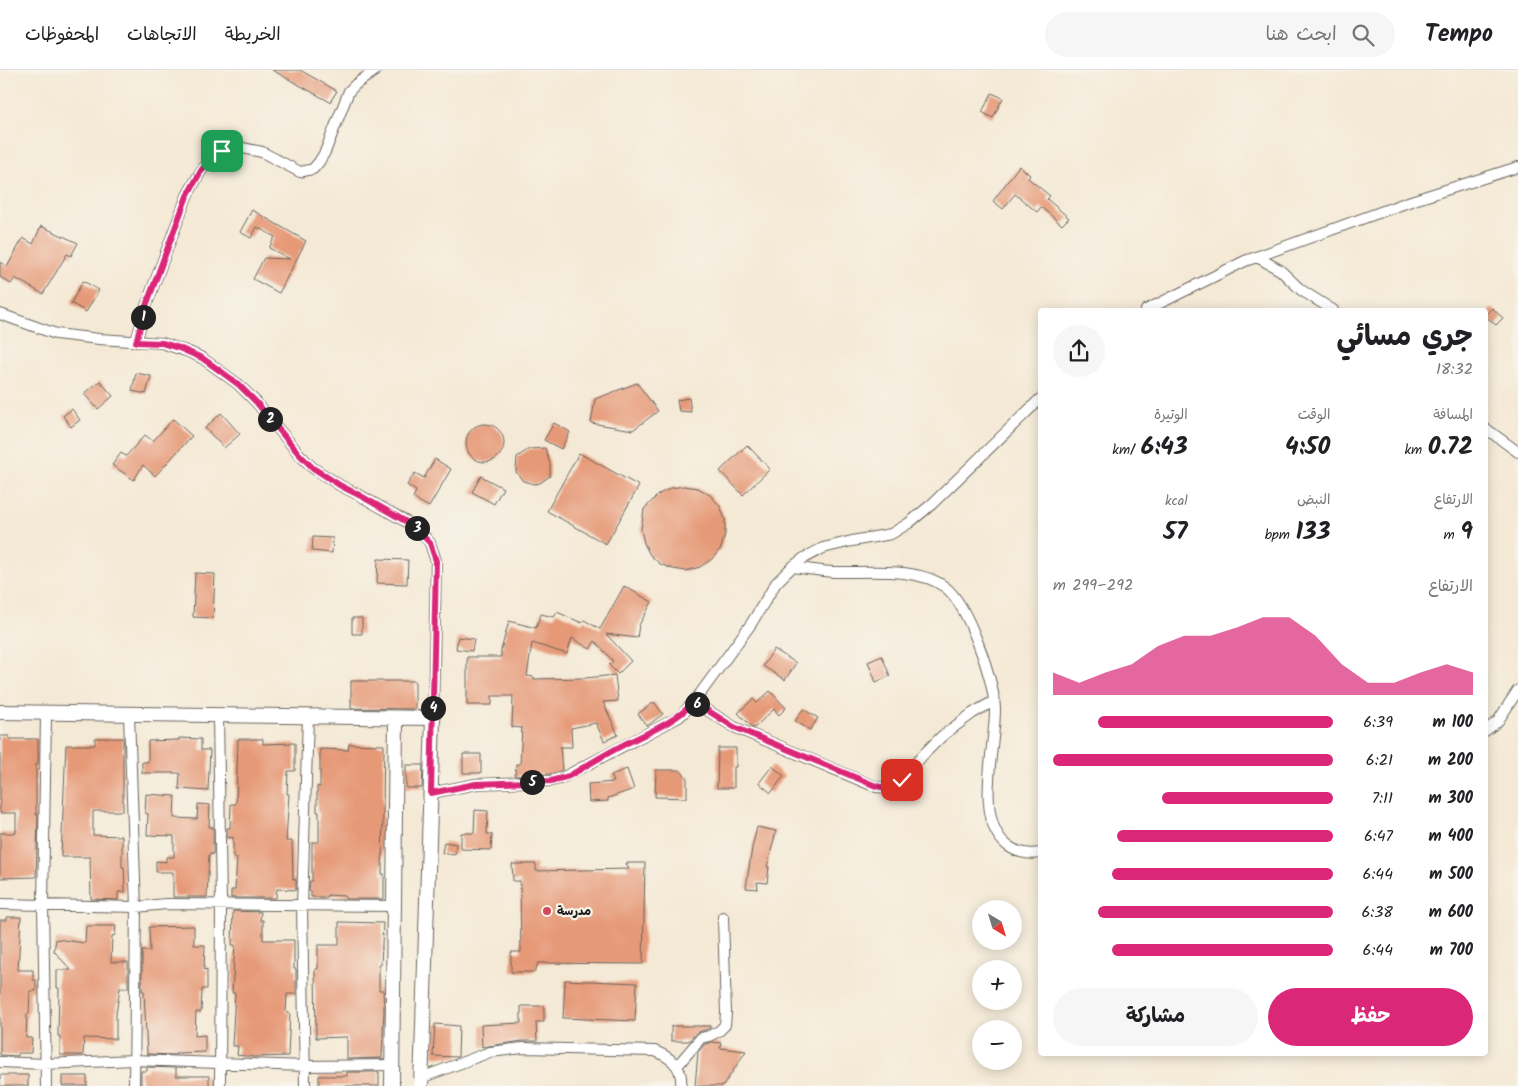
<!DOCTYPE html>
<html lang="ar">
<head>
<meta charset="utf-8">
<style>
	:root { --surface:#fff; --page:#f6f6f6; --text:#202124; --muted:#757577; --line:#e0e0e0; --accent:#db2777 }
	body { margin:0; font-family:Kalam,"Playpen Sans Arabic",sans-serif; background:var(--page); color:var(--text); direction:rtl; height:100vh; display:flex; flex-direction:column; font-size:19px; white-space:nowrap }
	* { box-sizing:border-box; margin:0 }
	p { font-size:16px; color:var(--muted) }
	.icon { flex:none; width:28px; height:28px; fill:none; stroke:currentColor; stroke-width:2; stroke-linecap:round; stroke-linejoin:round }
	.map { position:relative; flex:1; overflow:hidden; direction:ltr }
	.sheet { position:absolute; left:1038px; top:238px; width:450px; height:748px; display:flex; flex-direction:column; background:var(--surface); border-radius:5px; box-shadow:0 2px 12px #0003; direction:rtl }
	.sheet>* { flex:none }
	.needle { width:32px; rotate:142deg }
	.fabs { position:absolute; left:972px; top:830px; display:grid; gap:10px }
	.fabs a { display:grid; place-items:center; width:50px; height:50px; border-radius:50%; background:var(--surface); box-shadow:0 2px 12px #0003; font-size:25px }
	.pin { position:absolute; display:grid; place-items:center; width:42px; height:42px; color:#fff; margin:-21px; border-radius:10px; box-shadow:0 2px 8px #0006 }
	.km { position:absolute; width:25px; height:25px; margin:-12px; border-radius:50%; background:#222; color:#fff; font-size:14px; line-height:25px; text-align:center }
	.round { display:grid; place-items:center; flex:none; width:52px; height:52px; border-radius:26px; background:var(--page) }
	.headline { display:flex; align-items:center; justify-content:space-between; height:85px; padding:0 15px }
	h1 { font-size:28px; font-weight:700; line-height:38px }
	.stats { display:grid; grid-template-columns:repeat(3,1fr); gap:8px; height:85px; padding:5px 15px }
	.stats div { display:grid; align-content:center }
	.stats b { font-size:25px; font-weight:700 }
	.stats small { font-size:14px; font-weight:400 }
	.stats p { font-size:14px }
	.chart { height:140px; padding:10px 15px }
	.chart p { display:flex; justify-content:space-between }
	.chart svg { width:100%; height:90px; margin-top:5px; fill:var(--accent); opacity:.7 }
	.button { display:flex; gap:10px; margin-top:auto; padding:10px 15px }
	.button a { flex:1; height:58px; border-radius:30px; background:var(--accent); color:#fff; font-size:20px; font-weight:700; line-height:58px; text-align:center }
	.button a+a { background:var(--page); color:var(--text) }
	ul { padding:0 15px; list-style:none; font-size:16px }
	li { display:grid; grid-template-columns:80px 60px 1fr; align-items:center; height:38px }
	li i { height:12px; border-radius:6px; background:var(--accent) }
	header { display:flex; align-items:center; gap:30px; box-sizing:border-box; height:70px; padding:0 25px; background:var(--surface); border-bottom:1px solid var(--line) }
	header strong { font-size:24px }
	nav { display:flex; gap:28px; margin-inline-start:auto; font-size:18px }
	.search { width:350px; height:45px; background:var(--page); display:flex; align-items:center; gap:12px; box-sizing:border-box; padding:0 18px; border-radius:28px; color:var(--muted); font-size:19px }
	.map>svg:first-child { display:block }
	.building { fill:#e69977 }
	.lines { fill:none; stroke-linecap:round; stroke-linejoin:round }
	.street-casing { stroke:#68645d; stroke-width:12 }
	.secondary-casing { stroke:#68645d; stroke-width:16 }
	.street { stroke:#fff; stroke-width:10 }
	.secondary { stroke:#fff; stroke-width:14 }
	.route-casing { stroke:#fff; stroke-width:10 }
	.route { stroke:#db2777; stroke-width:6 }
	.poi-dot { fill:#d1495b; stroke:#f7f3e8; stroke-width:2 }
	.labels { text-anchor:middle; stroke-width:4.5; stroke-linejoin:round; paint-order:stroke }
	.poi-label { font-size:12px; font-weight:bold; fill:#1c1c1c; stroke:#f7f3e8; text-anchor:start }
</style>
</head>
<body>
<header>
<strong>Tempo</strong>
<div class="search"><svg class="icon" aria-label="search" viewBox="0 0 24 24"><circle cx="10" cy="10" r="6"/><path d="M15 15l6 6"/></svg>ابحث هنا</div>
<nav><a>الخريطة</a><a>الاتجاهات</a><a>المحفوظات</a></nav>
</header>
<div class="map">
<svg width="1518" height="1016" viewBox="0 0 1518 1016">
	<rect width="100%" height="100%" fill="#f7f3e8"/>
	<filter id="ink" filterUnits="userSpaceOnUse"><feTurbulence type="fractalNoise" baseFrequency=".02" numOctaves="2"/><feDisplacementMap in="SourceGraphic" scale="10" xChannelSelector="R" yChannelSelector="G"/><feConvolveMatrix kernelMatrix="1 2 1 2 8 2 1 2 1" color-interpolation-filters="sRGB"/></filter>
	<filter id="wash" filterUnits="userSpaceOnUse"><feTurbulence type="fractalNoise" baseFrequency=".0096" numOctaves="4" result="noise"/><feDisplacementMap in="SourceGraphic" scale="20" xChannelSelector="R" yChannelSelector="G"/><feGaussianBlur stdDeviation="1.12" result="paint"/><feColorMatrix in="noise" values="0 0 0 0 0 0 0 0 0 0 0 0 0 0 0 0 0 1.4 0 .05"/><feComposite in="paint" operator="in"/></filter>
	<g filter="url(#wash)">
		<rect width="100%" height="100%" fill="#f4e9d5"/>
		<g id="blocks">
			<path class="building" d="M272,0H300L337,21L330,32Z
				M992,23L1003,28L993,48L982,42Z
				M1019,96L1030,105L1028,108L1050,126L1047,129L1069,148L1062,155L1041,137L1037,142L1015,124L1003,139L993,131Z
				M252,140L306,171L279,223L253,209L264,188L290,189L269,178L275,167L257,157L251,168L240,162Z
				M41,156L78,173L71,186L67,184L43,224L15,208L11,214L0,207V192L7,197L23,168L33,174Z
				M83,211L99,220L86,242L71,233Z
				M1492,238L1503,248L1496,255L1485,246Z
				M136,303L151,306L146,324L132,321Z
				M100,311L113,326L98,339L84,324Z
				M637,313L658,341L633,360L591,353L595,329Z
				M689,328L691,342L679,341L677,330Z
				M72,339L80,350L71,357L63,346Z
				M221,343L240,364L224,378L205,358Z
				M173,349L192,366L155,406L143,395L134,410L112,395L121,383L126,386L145,365L153,371Z
				M554,353L570,362L561,379L544,370Z
				M466 373a19 19 0 1 1 38 0a19 19 0 1 1-38 0Z
				M747,375L770,399L743,425L720,401Z
				M545,378L550,394V406L540,413L534,414L523,411L516,402L517,387L529,379Z
				M579,383L639,416L606,474L547,441Z
				M435,389L451,399L429,437L413,428L416,421L407,415L415,403L424,408Z
				M481,406L503,418L494,434L472,422Z
				M684,416L698,418L710,425L720,436L725,449V464L721,478L712,489L700,497L686,501L673,499L660,494L650,485L644,473L641,459L644,439L659,424L671,418Z
				M313,467L333,468L332,483L312,481Z
				M378,489L408,490L407,514L377,513Z
				M195,503L215,504L213,548L193,547Z
				M624,516L652,532L639,555L637,568L606,564L631,591L618,604L609,595L613,591L595,571L590,579L572,568L567,584L532,573L527,606L534,607V609L586,608L615,605L618,631L603,632L618,665L604,671L596,653L571,658L572,677H560L562,700L550,704L515,706L516,694H520L522,658L512,657L513,626H492V635H467V587H501V580L509,551L536,558L541,544L554,547L557,542L582,553L584,550L600,559Z
				M352,548H362V564H352Z
				M458,567L474,569L472,581L456,579Z
				M774,579L796,593L785,610L763,596Z
				M882,586L890,606L876,612L868,592Z
				M351,611H415V639L351,638Z
				M770,621L786,638L779,645L774,639L754,658L752,657L738,643L753,629L757,633Z
				M654,632L663,644L647,656L638,644Z
				M803,639L818,648L810,660L795,651Z
				M0,666H9V669H38V694H36V745H38L36,807L0,808V763H16V743H0Z
				M95,668H123V741H93V765L122,766V797H124L125,822H118V830L91,829L90,787H61L66,675H95Z
				M179,668L201,669V680H210L208,721L179,719L180,703H142V692H148V671L179,670Z
				M238,669H263V674L295,673V701H288L287,724H289L286,771H292L293,809L296,810V820L277,819L276,828H231V820H235L237,788H233V767L227,768V758H230L231,734H236Z
				M349,674L384,675L382,804H384V829H345V826L327,825V827H311V821H309L310,811H312V772H319V742H317V716L320,717V679L348,680Z
				M718,678H736V697H734V718H717Z
				M463,684H481V703H463Z
				M406,695H423L422,718H406Z
				M772,696L784,706L771,723L759,713Z
				M627,699L634,719L608,728V731L589,732L588,714L614,712L611,705Z
				M656,700H680L687,708V728L655,727Z
				M146,724L175,726L174,748L197,749L198,734L210,735L209,757H213V784H209L207,827H173V802H156V791L166,792V787H174V766L147,765L148,744L145,743Z
				M475,740L488,741L487,764H492L491,780L461,779V763H474Z
				M757,757L776,761L767,797H769L767,813L757,812L758,819L746,818L752,778Z
				M444,772L456,774L455,785L442,783Z
				M626,793H645L643,894L538,893L535,902H511V882H521L520,811H513L512,794H536V801L629,799Z
				M233,841L261,842L260,850H263V870H294V899H296V924H287L286,942L290,943L288,986L254,987L237,985L238,976H232L235,923H232L235,875H232Z
				M7,847H21L18,900H33V910H36V921H30L29,944H27L26,968H32L31,983H18V986L0,985V850H7Z
				M339,852L383,853L381,895H379V920H383L384,939L382,988L347,989V967L316,968L315,899H318V875H339Z
				M86,856H116L115,865L112,866L111,892H128V918H120L116,944V969L84,968L83,985H60V966H58L59,918H57V900H71L54,881L56,869L85,873Z
				M194,856V875H205L204,900L207,899V919H202L201,942H196L195,966L205,965V982L176,983V985L147,984L144,921H142V881H150L149,857Z
				M565,910L637,913L635,951L563,948Z
				M521,936H544V952H536L537,971H522L482,977L481,955L521,953Z
				M435,954L459,956L458,987L433,986Z
				M671,956H710V958L696,963L689,971H671Z
				M712,972L721,973L720,978L746,981L723,1016H695L698,982L705,974Z
				M147,997L176,998V1006H209V1016H141V1001H147Z
				M347,1002H379V1016H319V1006H347Z
				M0,1005H28V1016H0Z
				M62,1006H87V1016H62Z"/>
		</g>
	</g>
	<g filter="url(#ink)">
		<use href="#blocks" fill-opacity="0" stroke="#68645d" stroke-width="1"/>
		<g class="lines">
			<g class="street-casing">
				<path id="street" d="M1257,187L1280,200L1301,220L1333,240
					M1146,240L1245,191L1411,131L1518,97
					M0,244L56,264L99,269L162,273L189,282L202,288L238,314L257,333L299,384L313,398L341,416L361,426L412,455L420,461L430,473L436,491L433,648
					M136,272L146,236L187,126L201,101L210,90L222,81L233,76L262,82L300,102L313,99L319,92L325,82L349,21L356,14L376,0
					M1485,358L1518,382
					M792,497C806,499 819,501 833,502C866,503 916,496 945,517C968,534 993,609 995,638C996,675 973,750 1008,776C1018,783 1028,785 1040,783
					M694,632L734,657L876,717L893,718L897,716L922,686L942,666L973,643L994,631
					M129,645L136,837L134,1016
					M218,646L221,834L220,1016
					M1485,661L1498,651L1518,620
					M431,723L476,714L551,711L560,709L679,647L694,632L751,554L776,513L792,497L804,488L823,478L852,471L891,464L909,453L932,434L1040,329
					M0,834L136,837L166,834L394,836
					M0,992L45,994L133,990L306,996L392,995
					M677,996L701,968L709,966L719,961L725,955L726,943L723,847
					M421,1008L490,982L523,978L655,981C672,988 683,997 681,1016
					M46,1016L43,835L46,644
					M305,1016L302,836L308,647"/>
			</g>
			<g class="secondary-casing">
				<path id="secondary" d="M0,642L433,648L421,1016
					M392,1016L396,648"/>
			</g>
			<use href="#street" class="street"/>
			<use href="#secondary" class="secondary"/>
		</g>
	</g>
	<g class="lines" filter="url(#ink)">
		<g class="route-casing">
			<path id="route" d="M222,81L210,90L201,101L187,126L146,236L136,272L162,273L179,278L202,288L219,300L238,314L257,333L299,384L313,398L341,416L361,426L412,455L430,473L436,491L431,723L476,714L551,711L569,706C588,695 607,683 627,673C651,661 675,652 694,632L734,657L876,716C887,718 896,721 902,710"/>
		</g>
		<use href="#route" class="route"/>
	</g>
	<circle class="poi-dot" cx="547" cy="841" r="5"/>
	<g class="labels">
		<g class="poi-label">
			<text x="557" y="845">مدرسة</text>
		</g>
	</g>
</svg>
<div class="fabs">
<a><svg class="needle" viewBox="-14 -14 28 28"><path d="M0-13l5 13h-10z" fill="#e53935"/><path d="M0 13l5-13h-10z" fill="#757577"/></svg></a>
<a>+</a>
<a>−</a>
</div>
<div class="pin" style="left:222px;top:81px;background:#1e9e55"><svg class="icon" aria-label="arrive" viewBox="0 0 24 24"><path d="M6 21V4h12l-3 4 3 4H6"/></svg></div>
<div class="pin" style="left:902px;top:710px;background:#d93025"><svg class="icon" aria-label="check" viewBox="0 0 24 24"><path d="M5 12l5 5 9-10"/></svg></div>
<b class="km" style="left:143px;top:247px">1</b>
<b class="km" style="left:270px;top:349px">2</b>
<b class="km" style="left:417px;top:458px">3</b>
<b class="km" style="left:433px;top:638px">4</b>
<b class="km" style="left:532px;top:712px">5</b>
<b class="km" style="left:697px;top:634px">6</b>
<section class="sheet">
<div class="headline"><div><h1>جري مسائي</h1><p>18:32</p></div><a class="round"><svg class="icon" aria-label="share" viewBox="0 0 24 24"><path d="M12 15V3M7 8l5-5 5 5M5 13v7h14v-7"/></svg></a></div>
<div class="stats">
<div><p>المسافة</p><b>0.72<small> km</small></b></div>
<div><p>الوقت</p><b>4:50</b></div>
<div><p>الوتيرة</p><b>6:43<small> /km</small></b></div>
</div>
<div class="stats">
<div><p>الارتفاع</p><b>9<small> m</small></b></div>
<div><p>النبض</p><b>133<small> bpm</small></b></div>
<div><p>kcal</p><b>57</b></div>
</div>
<div class="chart"><p><span>الارتفاع</span>292–299 m</p>
<svg viewBox="0 0 160 44" preserveAspectRatio="none"><path d="M0 44V33L10 38L20 33L30 29L40 20L50 15L60 15L70 11L80 6L90 6L100 15L110 29L120 38L130 38L140 33L150 29L160 33V44z"/></svg>
</div>
<ul>
<li><b>100 m</b>6:39<i style="width:84%"></i></li>
<li><b>200 m</b>6:21<i style="width:100%"></i></li>
<li><b>300 m</b>7:11<i style="width:61%"></i></li>
<li><b>400 m</b>6:47<i style="width:77%"></i></li>
<li><b>500 m</b>6:44<i style="width:79%"></i></li>
<li><b>600 m</b>6:38<i style="width:84%"></i></li>
<li><b>700 m</b>6:44<i style="width:79%"></i></li>
</ul>
<div class="button"><a>حفظ</a><a>مشاركة</a></div>
</section>
</div>
</body>
</html>
